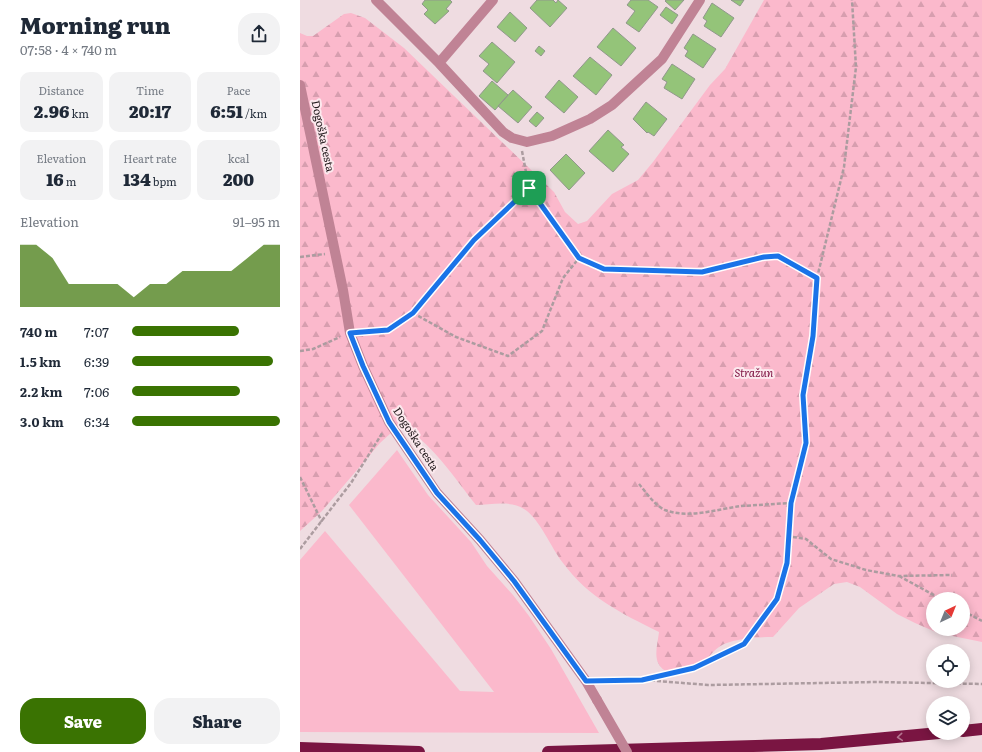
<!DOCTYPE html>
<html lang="en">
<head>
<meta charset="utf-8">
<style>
	:root { --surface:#fff; --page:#f2f2f3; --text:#1f2937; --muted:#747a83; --accent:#3a7302 }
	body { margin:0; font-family:Literata,serif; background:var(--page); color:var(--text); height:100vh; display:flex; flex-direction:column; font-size:15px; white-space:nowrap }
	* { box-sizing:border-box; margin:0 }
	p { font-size:13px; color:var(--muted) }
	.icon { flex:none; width:22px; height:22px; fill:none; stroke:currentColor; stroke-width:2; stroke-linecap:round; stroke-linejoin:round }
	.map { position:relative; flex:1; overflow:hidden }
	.sheet { display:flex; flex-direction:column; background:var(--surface); width:300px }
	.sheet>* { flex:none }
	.needle { width:26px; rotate:43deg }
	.controls { position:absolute; left:626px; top:592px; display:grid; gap:8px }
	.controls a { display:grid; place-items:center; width:44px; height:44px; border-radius:50%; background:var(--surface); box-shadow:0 2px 10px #0003; font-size:20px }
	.pin { position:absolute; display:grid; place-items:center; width:34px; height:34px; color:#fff; margin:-17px; border-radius:8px; box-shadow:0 2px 6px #0006 }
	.round { display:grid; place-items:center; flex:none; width:42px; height:42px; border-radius:16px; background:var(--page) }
	.head { display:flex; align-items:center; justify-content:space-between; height:68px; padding:0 20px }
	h1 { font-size:22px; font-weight:800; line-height:30px }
	.figures { display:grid; grid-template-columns:repeat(3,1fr); gap:6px; height:68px; padding:4px 20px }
	.figures div { display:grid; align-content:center; border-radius:10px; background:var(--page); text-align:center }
	.figures b { font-size:17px; font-weight:800 }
	.figures small { font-size:11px; font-weight:400 }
	.figures p { font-size:11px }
	.chart { height:112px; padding:8px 20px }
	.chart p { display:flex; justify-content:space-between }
	.chart svg { width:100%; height:72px; margin-top:4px; fill:var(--accent); opacity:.7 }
	.cta { display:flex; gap:8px; margin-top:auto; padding:8px 20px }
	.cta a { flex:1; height:46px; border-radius:16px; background:var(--accent); color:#fff; font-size:16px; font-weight:800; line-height:46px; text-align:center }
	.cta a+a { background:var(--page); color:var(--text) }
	ul { padding:0 20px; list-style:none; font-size:13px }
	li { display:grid; grid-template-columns:64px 48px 1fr; align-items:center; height:30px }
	li i { height:10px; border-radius:5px; background:var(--accent) }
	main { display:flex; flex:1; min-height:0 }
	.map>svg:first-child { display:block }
	.green { fill:#fbb9cc }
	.forest { fill:url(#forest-firs); fill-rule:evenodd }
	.building { fill:#94c479; stroke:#90988b }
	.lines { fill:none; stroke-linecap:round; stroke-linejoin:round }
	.path { stroke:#ac9ca0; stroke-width:2.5; stroke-dasharray:4 2; stroke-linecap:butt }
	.minor { stroke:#c08395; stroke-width:10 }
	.highway { stroke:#7a1542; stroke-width:12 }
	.minor-bridge { stroke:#c08395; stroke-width:10 }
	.oneway { stroke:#b4748f }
	.route-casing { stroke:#fff; stroke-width:8 }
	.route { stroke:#1a73e8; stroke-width:5 }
	.labels { text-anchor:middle; stroke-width:4; stroke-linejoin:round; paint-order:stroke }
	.street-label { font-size:11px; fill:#211a1c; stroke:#fce9ee }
	.park-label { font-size:11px; font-style:italic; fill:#821846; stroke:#fce9ee }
</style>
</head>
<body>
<main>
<section class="sheet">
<div class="head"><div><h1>Morning run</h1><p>07:58 · 4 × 740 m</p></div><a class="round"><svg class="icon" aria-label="share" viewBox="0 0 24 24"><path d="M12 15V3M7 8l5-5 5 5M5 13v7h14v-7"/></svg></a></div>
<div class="figures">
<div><p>Distance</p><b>2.96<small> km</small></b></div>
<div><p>Time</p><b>20:17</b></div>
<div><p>Pace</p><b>6:51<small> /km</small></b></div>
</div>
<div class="figures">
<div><p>Elevation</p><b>16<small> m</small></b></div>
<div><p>Heart rate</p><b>134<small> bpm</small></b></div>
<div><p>kcal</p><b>200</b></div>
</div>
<div class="chart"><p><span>Elevation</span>91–95 m</p>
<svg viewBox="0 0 160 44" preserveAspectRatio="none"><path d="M0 44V6L10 6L20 14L30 30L40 30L50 30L60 30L70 38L80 30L90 30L100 22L110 22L120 22L130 22L140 14L150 6L160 6V44z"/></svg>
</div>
<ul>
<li><b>740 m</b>7:07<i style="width:72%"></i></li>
<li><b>1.5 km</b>6:39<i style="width:95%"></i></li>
<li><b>2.2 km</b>7:06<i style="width:73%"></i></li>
<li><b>3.0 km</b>6:34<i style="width:100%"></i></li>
</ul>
<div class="cta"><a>Save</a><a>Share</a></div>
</section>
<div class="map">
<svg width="682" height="752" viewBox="0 0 682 752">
	<defs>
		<pattern id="forest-firs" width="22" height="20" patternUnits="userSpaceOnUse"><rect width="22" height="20" fill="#fbb9cc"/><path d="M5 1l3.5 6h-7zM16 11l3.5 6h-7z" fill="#d79eaf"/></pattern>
	</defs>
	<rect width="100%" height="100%" fill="#efdce1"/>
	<path class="green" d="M97,450L128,495L171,542L187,566L213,595L229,616L251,649L299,733L0,732V560L25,531L160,691L194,692L49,505Z"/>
	<path class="forest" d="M464,0H682V642L638,633L615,623L597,614L560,587L547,582L534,584L499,608L473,637C458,637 438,638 424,644C413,649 406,662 396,668C383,675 362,677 357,660C355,651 358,641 359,632C321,613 289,598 263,563C251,548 240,519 224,509C211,500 190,505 176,505C158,483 127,435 100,427L91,433L80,443L22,511L0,531V33L7,36H13L44,14L51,13L65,18L104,48L254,192L265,212L278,224L287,221L312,194L338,180L353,162L410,85L425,69ZM633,599H663V629H633Z"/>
	<path class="building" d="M125,0H150L152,2L146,9L149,11L135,24L124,14L128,10L122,4Z
		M237,0H253L256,3L258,0L267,8L250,27L230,8Z
		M331,0H348L358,7L339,32L326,23L335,11L327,5Z
		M366,0H384L375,10L365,1Z
		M431,0H444L440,6Z
		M412,3L434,18L421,37L404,26L407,21L403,18Z
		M366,7L378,15L372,24L360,15Z
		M210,12L227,28L215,42L197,27Z
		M313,28L336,48L321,66L297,47Z
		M393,34L416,49L403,68L385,56L388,51L384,48Z
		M192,42L215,62L197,83L183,71L189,64L179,56Z
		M239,46L245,51L241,56L235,51Z
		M290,57L312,75L296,95L273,76Z
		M372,64L395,79L382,99L364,88L367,82L362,79Z
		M259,80L278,97L264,113L245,97Z
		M192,81L208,95L195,110L179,96Z
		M213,90L232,107L218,123L198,106Z
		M346,102L367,119L354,136L348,132L347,133L333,119Z
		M237,112L244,118L236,127L229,121Z
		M308,130L324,145L321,147L329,154L313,172L289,151Z
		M266,154L285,173L269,190L250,170Z"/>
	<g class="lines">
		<path class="path" d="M222,151L229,188
			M0,257L25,254
			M113,313L156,337L208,356L242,331L263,278L279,258
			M62,332L88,330L113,313L174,240L229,188L279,258L305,269L402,272L464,257L478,256L517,278
			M0,351L13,349L40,337
			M0,477L22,522
			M339,484C346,492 354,505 365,510C388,519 418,509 441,506C458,505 474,504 491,503
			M487,536L506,539L531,559L566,570L598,576L652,575
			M0,549L51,483L83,432
			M599,576L641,599
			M663,611L682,621
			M345,680L408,685L577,682L682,684
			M298,681L342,680L394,668L445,644L477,599L487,563L491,503L506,443L503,395L513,336L517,278L544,167L556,67L552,0"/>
		<path class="minor" d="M76,0L139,63L203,132L212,138L227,142L252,136L290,119L312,105L362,59L400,0
			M139,63L193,0
			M0,85L43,290L50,333L63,366L89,422L137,493L180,540L214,581L286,681L297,700"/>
		<path class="highway" d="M663,731L682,729
			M0,748L119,752
			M248,752L521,744L639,733"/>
		<path class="minor-bridge" d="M297,700L327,752"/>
	</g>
	<defs><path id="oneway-chevron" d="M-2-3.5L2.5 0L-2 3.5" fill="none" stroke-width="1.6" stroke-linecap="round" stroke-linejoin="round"/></defs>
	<use class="oneway" href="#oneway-chevron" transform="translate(600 737) rotate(175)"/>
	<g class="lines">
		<g class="route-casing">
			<path id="route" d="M229,188L279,258L304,269L402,272L464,257L478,256L517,278L513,336L503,395L506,443L491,503L487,563L477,599L444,644L394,668L342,680L286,681L214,581L180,540L137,493L89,422L63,366L50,333L88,330L113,313L174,240Z"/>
		</g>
		<use href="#route" class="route"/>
	</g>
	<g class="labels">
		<g class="street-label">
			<text transform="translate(23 136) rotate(78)" y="4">Dogoška cesta</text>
			<text transform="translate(116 439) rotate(57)" y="4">Dogoška cesta</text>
		</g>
		<g class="park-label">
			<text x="454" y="377">Stražun</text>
		</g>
	</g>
</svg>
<div class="controls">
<a><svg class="needle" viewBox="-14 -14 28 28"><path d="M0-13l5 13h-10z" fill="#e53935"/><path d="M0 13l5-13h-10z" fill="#747a83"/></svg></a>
<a><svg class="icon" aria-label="locate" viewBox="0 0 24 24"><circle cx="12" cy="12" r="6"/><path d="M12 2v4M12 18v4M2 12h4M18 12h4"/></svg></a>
<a><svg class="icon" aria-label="layers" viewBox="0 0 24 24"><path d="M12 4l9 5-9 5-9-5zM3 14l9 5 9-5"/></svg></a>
</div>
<div class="pin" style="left:229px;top:188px;background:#1e9e55"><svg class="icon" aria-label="arrive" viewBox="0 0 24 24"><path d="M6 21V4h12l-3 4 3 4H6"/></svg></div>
</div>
</main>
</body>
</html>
